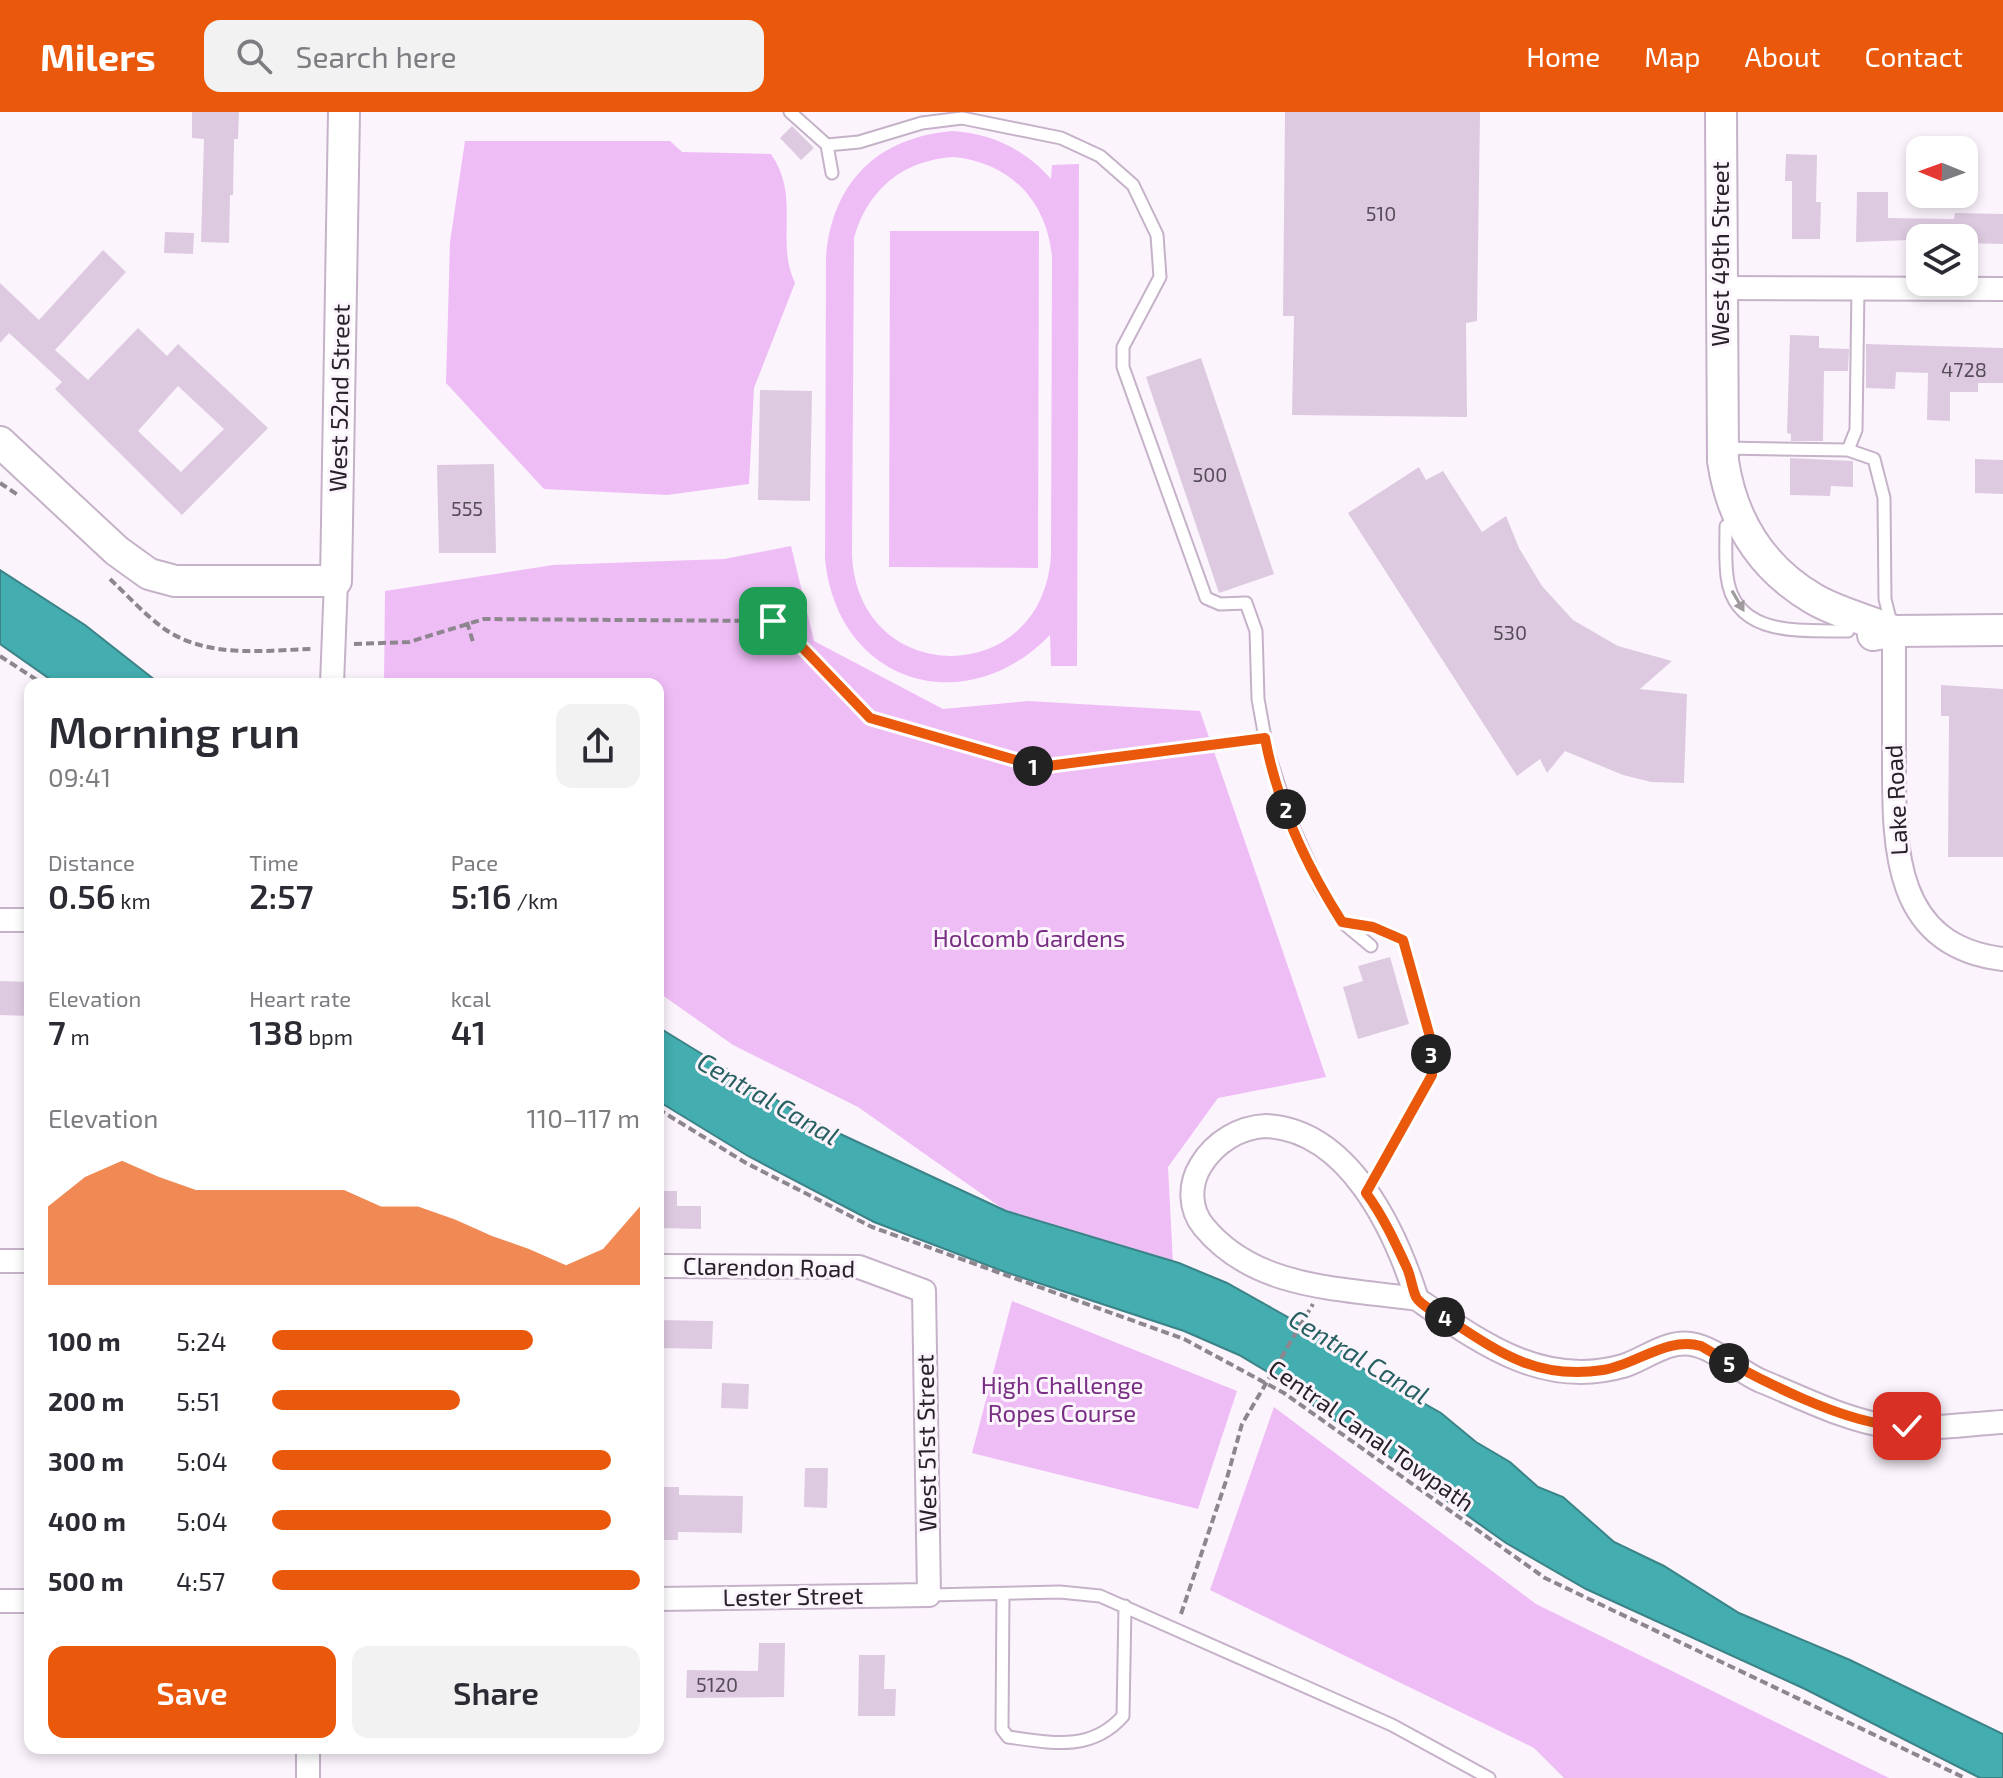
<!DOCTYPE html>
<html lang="en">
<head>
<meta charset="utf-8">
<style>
	:root { --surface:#fff; --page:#f2f2f3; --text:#2b2b33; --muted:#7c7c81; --accent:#ea580c }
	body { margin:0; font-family:"Exo 2",sans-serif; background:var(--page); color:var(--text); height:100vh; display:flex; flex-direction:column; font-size:30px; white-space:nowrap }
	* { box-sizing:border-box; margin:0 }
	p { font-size:26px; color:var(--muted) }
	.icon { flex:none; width:44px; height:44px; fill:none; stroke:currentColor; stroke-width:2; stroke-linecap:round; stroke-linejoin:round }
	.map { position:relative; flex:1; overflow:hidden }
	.panel { position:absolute; left:24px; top:566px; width:640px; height:1076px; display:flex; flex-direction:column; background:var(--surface); border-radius:16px; box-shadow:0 4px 12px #0003 }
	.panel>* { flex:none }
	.needle { width:52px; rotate:271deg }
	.fabs { position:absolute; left:1906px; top:24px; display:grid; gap:16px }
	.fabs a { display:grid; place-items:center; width:72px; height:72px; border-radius:16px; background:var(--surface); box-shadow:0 4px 12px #0003; font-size:40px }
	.pin { position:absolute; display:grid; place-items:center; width:68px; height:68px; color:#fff; margin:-34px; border-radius:16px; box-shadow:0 4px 12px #0006 }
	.km { position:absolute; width:40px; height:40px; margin:-20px; border-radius:50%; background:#222; color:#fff; font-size:22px; line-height:40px; text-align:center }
	.round { display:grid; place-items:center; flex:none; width:84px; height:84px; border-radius:16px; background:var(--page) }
	.summary { display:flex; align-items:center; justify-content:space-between; height:136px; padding:0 24px }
	h1 { font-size:44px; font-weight:600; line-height:60px }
	.figures { display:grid; grid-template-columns:repeat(3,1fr); gap:12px; height:136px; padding:8px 24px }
	.figures div { display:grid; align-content:center }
	.figures b { font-size:34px; font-weight:600 }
	.figures small { font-size:22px; font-weight:400 }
	.figures p { font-size:22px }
	.chart { height:224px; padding:16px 24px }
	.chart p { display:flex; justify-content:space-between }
	.chart svg { width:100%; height:144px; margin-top:8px; fill:var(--accent); opacity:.7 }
	.action { display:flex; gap:16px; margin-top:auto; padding:16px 24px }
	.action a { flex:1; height:92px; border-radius:16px; background:var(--accent); color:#fff; font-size:32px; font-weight:600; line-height:92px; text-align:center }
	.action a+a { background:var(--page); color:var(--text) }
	ul { padding:0 24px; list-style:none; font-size:26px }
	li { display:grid; grid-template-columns:128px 96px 1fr; align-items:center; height:60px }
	li i { height:20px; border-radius:10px; background:var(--accent) }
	header { display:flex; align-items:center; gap:48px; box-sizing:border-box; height:112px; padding:0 40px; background:var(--accent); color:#fff }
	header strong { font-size:38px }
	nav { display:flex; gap:44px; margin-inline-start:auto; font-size:28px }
	.search { width:560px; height:72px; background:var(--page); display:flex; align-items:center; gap:20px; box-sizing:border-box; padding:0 28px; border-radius:16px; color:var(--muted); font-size:30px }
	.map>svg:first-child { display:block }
	.green { fill:#efbdf6; fill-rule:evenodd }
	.water { fill:#43adaf; stroke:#3b8387; stroke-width:2 }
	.building { fill:#ddcae0; fill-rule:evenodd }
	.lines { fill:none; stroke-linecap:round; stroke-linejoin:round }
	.lane-casing { stroke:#c5b2c8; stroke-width:15 }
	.street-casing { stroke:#c5b2c8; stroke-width:26 }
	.secondary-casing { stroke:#c5b2c8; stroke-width:34 }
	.path { stroke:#8e868f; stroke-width:4; stroke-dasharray:8 4; stroke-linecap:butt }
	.lane { stroke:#fff; stroke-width:11 }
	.street { stroke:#fff; stroke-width:22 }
	.secondary { stroke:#fff; stroke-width:30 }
	.oneway { fill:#9f9b9f }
	.route-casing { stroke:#fff; stroke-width:16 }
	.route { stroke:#ea580c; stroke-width:10 }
	.labels { text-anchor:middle; stroke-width:6; stroke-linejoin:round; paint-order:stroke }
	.number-label { font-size:20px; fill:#564b58 }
	.street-label { font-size:24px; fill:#29212a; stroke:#fcf4fd }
	.park-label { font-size:24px; fill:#782e83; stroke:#fcf4fd }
	.water-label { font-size:26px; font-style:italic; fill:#266061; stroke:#fcf4fd }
</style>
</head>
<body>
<header>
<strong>Milers</strong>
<div class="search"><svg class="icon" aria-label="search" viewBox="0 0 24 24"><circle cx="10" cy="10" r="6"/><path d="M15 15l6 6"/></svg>Search here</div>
<nav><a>Home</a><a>Map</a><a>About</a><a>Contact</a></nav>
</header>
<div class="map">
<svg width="2003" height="1666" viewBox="0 0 2003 1666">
	<rect width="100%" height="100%" fill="#fcf4fd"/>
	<path class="green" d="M953,19C993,22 1024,37 1051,67L1052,53L1079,52L1077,554H1051L1050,523C965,611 837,571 825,447L826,145C832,70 878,25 953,19ZM954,45C1010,51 1046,88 1052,144L1051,443C1043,578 858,577 852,443L854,126C868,77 903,48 954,45Z
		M465,29H670L682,40L771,42C801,85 775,129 795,171L754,276L749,372L667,383L544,377L446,271L450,130Z
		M890,119H1039L1038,456L889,455Z
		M791,434L814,529L943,597L1028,589L1200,599L1326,965L1218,986L1168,1055L1173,1151L1006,1099L858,995L733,933L658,880V572H384L385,479L553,453L724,447Z
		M1012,1189L1237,1279L1198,1397L972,1341Z
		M1274,1295L1536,1492L1889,1666H1564L1534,1636L1210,1478Z"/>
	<path class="water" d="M0,458L85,513L160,572H57L0,532Z
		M658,915L806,1006L1006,1099L1179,1151L1227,1171L1327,1227L1365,1258L1441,1301L1476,1330L1510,1350L1538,1375L1563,1385L1614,1430L1664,1454L1739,1501L1850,1548L2003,1622V1666H1980L1805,1577L1586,1477L1506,1431L1444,1387L1382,1339L1320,1299L1286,1271L1239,1243L1184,1219L1005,1160L874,1110L748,1044L658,989Z"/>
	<path class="building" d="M192,0H239L238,27H234L233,83H230L229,131L201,130L204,27L192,26Z
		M1285,0H1480L1477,209L1466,211L1467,305L1292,303L1294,204H1283Z
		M792,14L814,36L801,48L780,26Z
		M1786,42L1817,43L1816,90H1821L1820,127H1792V69H1785Z
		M1857,80H1888V106L1954,107L1955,101L2003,102V132L1964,131V126L1856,130Z
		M165,120L194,121L193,142L164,141Z
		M103,138L126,160L55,238L88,268L138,216L167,244L178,232L268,316L182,403L55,277L62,270L9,221L0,231V171L39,208ZM178,274L224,317L181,360L138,319Z
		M1790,223L1819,224V236L1849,237L1848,259H1824L1823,329H1791V322L1787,321Z
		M1866,232L2003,236V271H1978V280H1950V309L1927,308L1928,261L1896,260L1895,277L1866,276Z
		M1201,246L1274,462L1219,481L1146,265Z
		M760,278L812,279L810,389L758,388Z
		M1790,346L1853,349V375L1831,374L1830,384L1790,383Z
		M1975,347L2003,348V382L1975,381Z
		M494,352L496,441H439L437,353Z
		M1419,355L1426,368L1443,359L1482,420L1506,404L1519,436L1542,474L1573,508L1618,534L1672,549L1640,577L1687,582L1684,671L1651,670L1623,663L1565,639L1547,661L1540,647L1517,664L1348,401Z
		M1941,573L2003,577V745H1948L1949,604H1941Z
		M1390,845L1409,912L1358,927L1343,875L1363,869L1358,854Z
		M0,869L30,870V904L0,903Z
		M658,1079H677V1094H701V1117L658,1116Z
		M658,1208L713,1209L712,1237L658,1236Z
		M722,1271L749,1272L748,1297L721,1296Z
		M805,1356H828L827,1396L804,1395Z
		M658,1375H679V1383L743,1384L742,1421L678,1420V1428H658Z
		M759,1531H785L784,1585L686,1586L687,1558L758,1559Z
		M859,1543H885L884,1577H896L895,1604H858Z"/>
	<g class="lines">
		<g class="lane-casing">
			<path id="lane" d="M790,0L827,33L832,61
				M827,33L859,30L922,11L962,6L1061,26L1100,44L1133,73L1157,123L1160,165L1123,235V255L1206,486L1220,492L1246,491L1256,519L1258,587L1267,637L1290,708L1320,775L1342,810L1371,834
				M1723,336L1848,338L1874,347L1884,386L1885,487L1892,515
				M1848,338L1856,318L1858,176
				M1726,414C1726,431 1725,448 1727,464C1734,526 1802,518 1848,519
				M1342,810L1373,815L1403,828L1430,925L1432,963L1366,1081
				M1003,1482L1002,1617L1008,1625C1052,1631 1091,1640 1123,1604L1125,1494
				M929,1483L1060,1480L1100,1484L1392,1613L1489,1666"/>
		</g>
		<g class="street-casing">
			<path id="street" d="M1720,176L2003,177
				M1894,519C1894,562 1894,605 1894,648C1894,736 1893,834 2003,847
				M332,572L336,469
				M0,808H30
				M1266,1014C1349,1018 1395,1118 1417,1187C1342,1176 1256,1178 1204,1115C1189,1097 1189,1072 1201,1053C1215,1030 1240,1015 1266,1014Z
				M0,1149H30
				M658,1154L859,1155L924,1179L929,1483L658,1487
				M1417,1187C1480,1230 1542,1277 1623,1254C1645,1247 1667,1228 1691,1232C1716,1236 1738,1259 1761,1269C1801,1285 1845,1308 1887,1314C1924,1319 1966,1312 2003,1310
				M0,1489H30
				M308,1666V1636"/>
		</g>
		<g class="secondary-casing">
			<path id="secondary" d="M1721,0L1723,349C1732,408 1761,456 1814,487C1838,501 1868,508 1894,519
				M0,330L117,439L149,462L175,469H336L344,0
				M1873,523L1894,519L2003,518"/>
		</g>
		<path class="path" d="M0,371L18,383
			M110,467C128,484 146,504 166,518C210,547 264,538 314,537
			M467,510L473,530
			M354,532L409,530L484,507L773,509L779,511L870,606L1040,655L1251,628
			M0,544L43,572
			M658,997L746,1051L872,1115L1184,1227L1284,1281L1545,1466L1965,1666
			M1181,1502L1227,1366L1242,1312L1313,1192"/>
		<use href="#lane" class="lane"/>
		<use href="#street" class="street"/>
		<use href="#secondary" class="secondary"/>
	</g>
	<defs><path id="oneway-solid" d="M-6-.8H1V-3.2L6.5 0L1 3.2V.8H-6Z" transform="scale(2)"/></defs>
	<use class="oneway" href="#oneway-solid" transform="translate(1738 489) rotate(60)"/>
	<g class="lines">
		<g class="route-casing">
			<path id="route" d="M773,509L779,511L870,606L1040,655L1265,626C1277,691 1307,755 1342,810L1373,815L1403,828L1430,925L1432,963L1366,1081C1383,1104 1395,1130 1407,1156C1411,1165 1412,1176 1416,1185C1422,1195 1441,1203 1451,1209C1501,1242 1539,1268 1603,1258C1636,1253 1667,1224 1701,1234C1751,1264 1850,1316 1907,1314"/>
		</g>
		<use href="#route" class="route"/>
	</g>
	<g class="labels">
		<g class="number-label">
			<text x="1381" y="109">510</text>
			<text x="1964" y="265">4728</text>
			<text x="1210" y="370">500</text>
			<text x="467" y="404">555</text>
			<text x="1510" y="528">530</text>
			<text x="717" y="1580">5120</text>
		</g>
		<g class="street-label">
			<text transform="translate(1721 142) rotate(-90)" y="8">West 49th Street</text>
			<text transform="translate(340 286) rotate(-89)" y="8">West 52nd Street</text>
			<text transform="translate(1897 688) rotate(-93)" y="8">Lake Road</text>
			<text transform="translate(769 1156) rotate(1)" y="8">Clarendon Road</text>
			<text transform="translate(1371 1324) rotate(35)" y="8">Central Canal Towpath</text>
			<text transform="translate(927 1331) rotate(-91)" y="8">West 51st Street</text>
			<text transform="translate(793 1485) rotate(-1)" y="8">Lester Street</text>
		</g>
		<g class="park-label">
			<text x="1029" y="835">Holcomb Gardens</text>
			<text x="1062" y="1282">High Challenge<tspan x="1062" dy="28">Ropes Course</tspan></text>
		</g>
		<g class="water-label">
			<text transform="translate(768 987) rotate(30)" y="9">Central Canal</text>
			<text transform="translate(1359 1245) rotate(31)" y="9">Central Canal</text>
		</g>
	</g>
</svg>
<div class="fabs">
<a><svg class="needle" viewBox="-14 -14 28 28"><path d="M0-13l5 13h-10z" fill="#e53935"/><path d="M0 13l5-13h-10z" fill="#7c7c81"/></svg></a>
<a><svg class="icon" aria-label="layers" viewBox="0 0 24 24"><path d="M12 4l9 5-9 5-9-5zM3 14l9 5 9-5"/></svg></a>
</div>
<div class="pin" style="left:773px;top:509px;background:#1e9e55"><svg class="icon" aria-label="arrive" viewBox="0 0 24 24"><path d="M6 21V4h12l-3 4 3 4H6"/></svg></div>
<div class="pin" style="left:1907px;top:1314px;background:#d93025"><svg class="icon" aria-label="check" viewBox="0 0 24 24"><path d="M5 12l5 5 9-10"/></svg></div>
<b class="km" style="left:1033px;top:654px">1</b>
<b class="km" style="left:1286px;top:697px">2</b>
<b class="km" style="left:1431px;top:942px">3</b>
<b class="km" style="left:1445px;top:1205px">4</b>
<b class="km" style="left:1729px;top:1251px">5</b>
<section class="panel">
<div class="summary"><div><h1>Morning run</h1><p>09:41</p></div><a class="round"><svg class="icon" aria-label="share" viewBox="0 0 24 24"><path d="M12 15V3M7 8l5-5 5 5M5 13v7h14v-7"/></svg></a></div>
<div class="figures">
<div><p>Distance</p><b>0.56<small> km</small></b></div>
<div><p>Time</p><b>2:57</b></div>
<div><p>Pace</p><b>5:16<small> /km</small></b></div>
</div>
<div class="figures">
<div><p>Elevation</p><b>7<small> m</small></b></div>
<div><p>Heart rate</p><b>138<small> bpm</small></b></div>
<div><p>kcal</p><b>41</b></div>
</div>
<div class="chart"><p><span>Elevation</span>110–117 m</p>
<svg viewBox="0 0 160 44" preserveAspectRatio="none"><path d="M0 44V20L10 11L20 6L30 11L40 15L50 15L60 15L70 15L80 15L90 20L100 20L110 24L120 29L130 33L140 38L150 33L160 20V44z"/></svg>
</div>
<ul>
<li><b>100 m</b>5:24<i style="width:71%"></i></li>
<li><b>200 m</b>5:51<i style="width:51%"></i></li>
<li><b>300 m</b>5:04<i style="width:92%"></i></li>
<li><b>400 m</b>5:04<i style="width:92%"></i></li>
<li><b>500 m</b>4:57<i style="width:100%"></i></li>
</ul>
<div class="action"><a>Save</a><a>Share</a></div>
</section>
</div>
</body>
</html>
